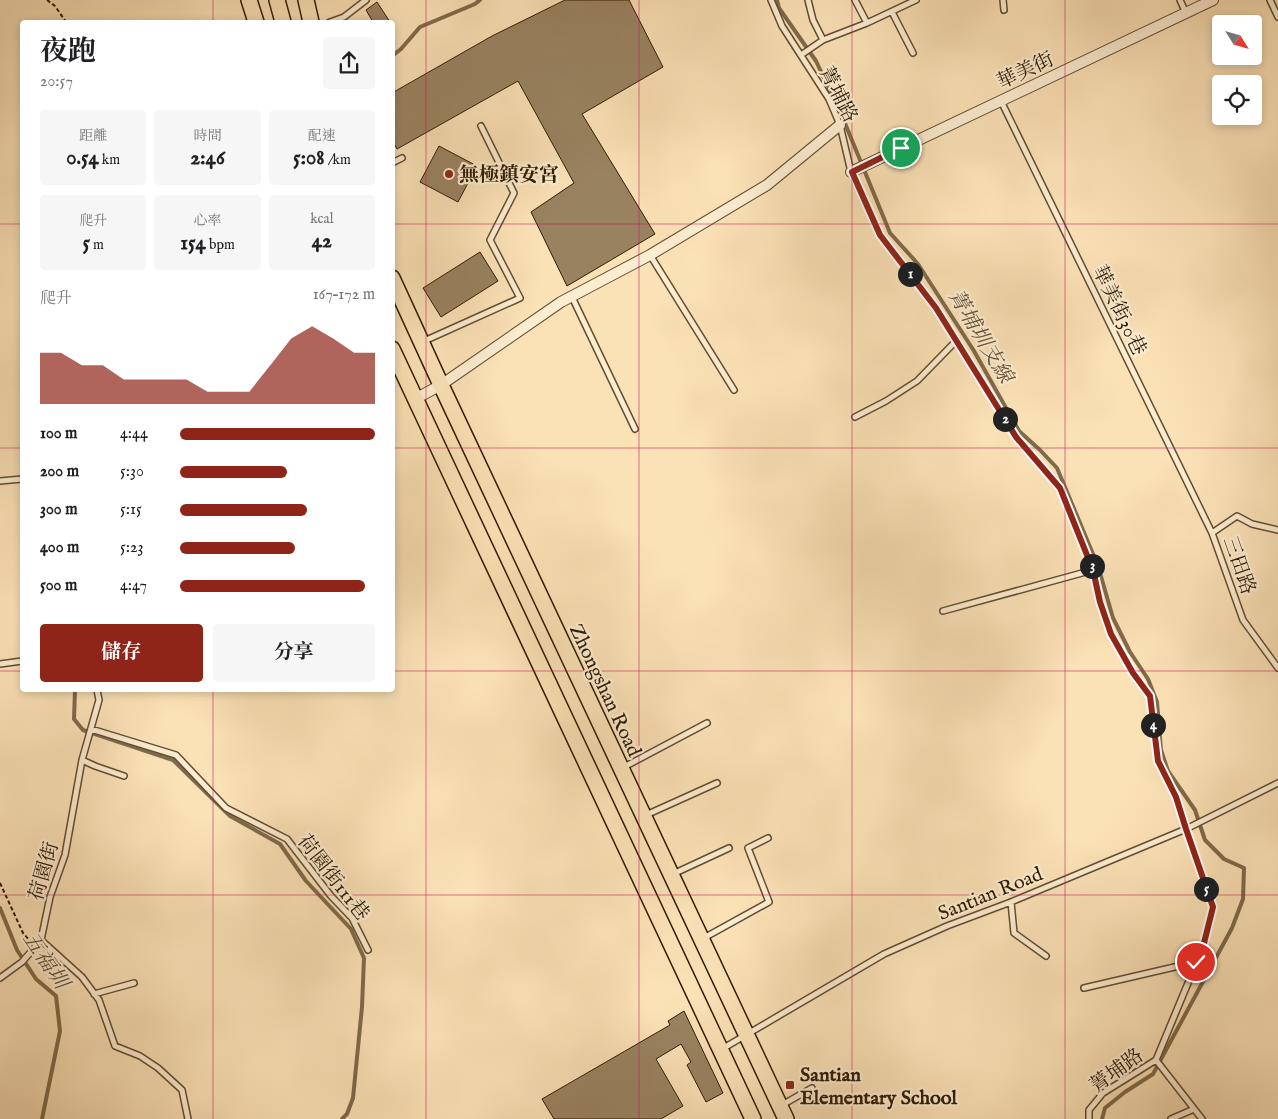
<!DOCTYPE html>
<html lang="zh-TW">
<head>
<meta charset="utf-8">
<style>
	:root { --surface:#fff; --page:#f6f6f6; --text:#202124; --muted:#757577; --accent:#8f2418 }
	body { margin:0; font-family:"IM FELL English","Noto Serif TC",serif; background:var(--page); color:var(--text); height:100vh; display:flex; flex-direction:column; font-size:19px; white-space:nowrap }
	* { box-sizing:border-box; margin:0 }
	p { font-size:16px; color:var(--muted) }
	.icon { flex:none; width:28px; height:28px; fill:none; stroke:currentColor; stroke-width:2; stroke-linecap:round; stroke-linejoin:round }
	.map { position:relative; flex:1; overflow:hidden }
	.side { position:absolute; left:20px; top:20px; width:375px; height:672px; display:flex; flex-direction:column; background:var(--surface); border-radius:5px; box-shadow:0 2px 8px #0003 }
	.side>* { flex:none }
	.needle { width:32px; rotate:127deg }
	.controls { position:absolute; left:1212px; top:15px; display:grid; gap:10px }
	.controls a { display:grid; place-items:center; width:50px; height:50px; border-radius:5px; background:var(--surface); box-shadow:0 2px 8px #0003; font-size:25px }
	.pin { position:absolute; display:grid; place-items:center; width:42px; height:42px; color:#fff; margin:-21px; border:2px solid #fff; border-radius:50%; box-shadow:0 1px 5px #0007 }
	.km { position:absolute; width:25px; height:25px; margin:-12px; border-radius:50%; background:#222; color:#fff; font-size:14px; line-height:25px; text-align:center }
	.round { display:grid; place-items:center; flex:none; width:52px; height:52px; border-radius:5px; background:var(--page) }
	.overview { display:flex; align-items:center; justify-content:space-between; height:85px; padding:0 20px }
	h1 { font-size:28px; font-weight:700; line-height:38px }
	.metrics { display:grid; grid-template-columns:repeat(3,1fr); gap:8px; height:85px; padding:5px 20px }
	.metrics div { display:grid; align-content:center; border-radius:5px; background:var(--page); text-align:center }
	.metrics b { font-size:21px; font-weight:700 }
	.metrics small { font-size:14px; font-weight:400 }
	.metrics p { font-size:14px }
	.chart { height:140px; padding:10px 20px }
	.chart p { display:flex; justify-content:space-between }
	.chart svg { width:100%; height:90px; margin-top:5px; fill:var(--accent); opacity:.7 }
	.primary-button { display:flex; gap:10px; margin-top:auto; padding:10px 20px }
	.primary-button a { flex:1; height:58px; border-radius:5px; background:var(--accent); color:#fff; font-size:20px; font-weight:700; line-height:58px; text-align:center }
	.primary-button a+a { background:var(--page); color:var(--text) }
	ul { padding:0 20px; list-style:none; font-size:16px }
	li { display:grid; grid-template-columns:80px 60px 1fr; align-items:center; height:38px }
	li i { height:12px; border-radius:6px; background:var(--accent) }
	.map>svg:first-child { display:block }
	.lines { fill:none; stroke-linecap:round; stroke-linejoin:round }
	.stream { stroke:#7f6a4a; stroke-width:4 }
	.building { fill:#998260; stroke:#2e1c03 }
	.lane-casing { stroke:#614d30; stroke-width:8 }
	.street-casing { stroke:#614d30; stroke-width:12 }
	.primary-casing { stroke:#2e1c03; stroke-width:18 }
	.path { stroke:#2e1c03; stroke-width:2; stroke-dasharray:4 2.5; stroke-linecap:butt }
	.lane { stroke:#fcecd0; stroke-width:5 }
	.street { stroke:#fcecd0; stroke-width:10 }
	.primary { stroke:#fbe1b6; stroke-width:15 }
	.route-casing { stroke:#fff; stroke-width:10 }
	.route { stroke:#8f2418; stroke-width:6 }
	.grid { fill:none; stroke:#c2185b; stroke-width:1; stroke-opacity:0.55 }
	.poi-dot { fill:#8f2418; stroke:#fcecd0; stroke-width:2 }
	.labels { text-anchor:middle; stroke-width:4.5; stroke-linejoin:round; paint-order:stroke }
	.street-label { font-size:20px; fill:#2e1c03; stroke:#fcecd0 }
	.poi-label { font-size:20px; font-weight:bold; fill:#2e1c03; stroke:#fcecd0; text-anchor:start }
	.water-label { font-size:21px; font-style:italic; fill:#645032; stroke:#fcecd0 }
</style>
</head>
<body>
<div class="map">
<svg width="1278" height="1119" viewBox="0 0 1278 1119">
	<rect width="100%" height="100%" fill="#fbe1b6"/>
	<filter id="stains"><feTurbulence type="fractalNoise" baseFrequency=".004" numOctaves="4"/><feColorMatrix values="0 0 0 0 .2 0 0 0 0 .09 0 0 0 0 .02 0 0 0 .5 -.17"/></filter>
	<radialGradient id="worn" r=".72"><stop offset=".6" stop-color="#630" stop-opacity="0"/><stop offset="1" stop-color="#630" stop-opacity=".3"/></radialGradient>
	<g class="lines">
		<path class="stream" d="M777,0L779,8L816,61L842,116L890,233L918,264L974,351L1019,431L1040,450L1057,468L1098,566L1113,618L1130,652L1148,679L1157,702L1161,750L1168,771L1195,810L1205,840L1224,859L1244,868L1243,899L1232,928L1153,1074L1125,1092L1105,1108L1102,1119
			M392,56L401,49L420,27L475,4L480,0
			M75,690L74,719L83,730L173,760L230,816L280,844L306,881L351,929L364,958L362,1007L353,1098L347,1114L342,1119
			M0,908L17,950L36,979L56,996L60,1031L42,1119"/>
	</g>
	<path class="building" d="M565,0H629L663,67L582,114L655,234L567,286L531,212L574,183L518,81L397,149L392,140V93L492,36Z
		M377,2L390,22H373L366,10Z
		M439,146L477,166L458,202L420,182Z
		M480,252L498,281L441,317L423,288Z
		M684,1011L723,1093L706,1102L687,1065L691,1062L681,1044L656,1059L683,1106L661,1119H554L542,1099L670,1025L668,1021Z"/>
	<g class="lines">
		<g class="lane-casing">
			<path id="lane" d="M771,0L782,26L829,99L840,125L851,172L880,235L936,308L1016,437L1060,489L1093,570L1100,602L1111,634L1133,673L1150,695L1158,761L1176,797L1186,829L1213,907L1203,947L1156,1060L1103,1093L1089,1110V1119
				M855,0L867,23
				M1003,0L1004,10
				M1180,0L1186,13
				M1270,0L1278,17
				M892,12L913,53
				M330,22L344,17L366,0
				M823,40L867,23L916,0
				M801,55L823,40L813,20L808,0
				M1001,101L1212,533L1243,620L1278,668
				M392,163L402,158
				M650,255L734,390
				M572,297L635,429
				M422,342L520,298L490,240L514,193L481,126
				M855,417L886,401L917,381L957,340
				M0,481L22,479
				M1212,533L1237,516L1252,524L1278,530
				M943,611L1093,570
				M0,664L22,661
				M91,729L176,755L226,808L287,839L331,896L352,918L368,950
				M82,760L95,766L124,776
				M624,767L707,723
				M646,815L717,783
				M673,874L729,848
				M1011,902L1014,933L1046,956
				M702,939L769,902L748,848L768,838
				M41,940L82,977L99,1000L115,1046L140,1056L158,1068L182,1090L188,1119
				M0,978L22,962L41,940L50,897L65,855L82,760L99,700L97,690
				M1084,988L1196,962
				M94,994L134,983
				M722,1049L884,954L947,926L1011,902L1186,829L1278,783
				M1156,1060L1202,1119
				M782,1105L812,1088
				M1171,1119L1194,1109"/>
		</g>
		<g class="street-casing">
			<path id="street" d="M851,172L1213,0
				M415,399L441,385L561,302L650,255L767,185L840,125"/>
		</g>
		<g class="primary-casing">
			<path id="primary" d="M249,0L256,22
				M277,0L283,22
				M306,0L311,22
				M392,278L441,385L786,1119
				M392,349L753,1119"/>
		</g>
		<path class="path" d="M47,0L55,6L66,22
			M0,883L23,933L30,941"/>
		<use href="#lane" class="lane"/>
		<use href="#street" class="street"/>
		<use href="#primary" class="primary"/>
	</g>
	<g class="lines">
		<g class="route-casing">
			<path id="route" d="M901,148L852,172L880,235L936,308L1016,437L1060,488L1093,570L1100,602L1111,634L1133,673L1150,696L1158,761L1176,797L1186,829L1213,907L1203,947L1196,962"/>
		</g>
		<use href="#route" class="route"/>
	</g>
	<path class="grid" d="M213,0V22M426,0V1119M639,0V1119M852,0V1119M1065,0V1119M0,224H22M392,224H1278M0,448H22M392,448H1278M0,671H22M392,671H1278M213,690V1119M0,895H1278"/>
	<g class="poi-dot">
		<circle cx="449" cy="174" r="5"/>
		<rect x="785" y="1080" width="10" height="10" rx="2.5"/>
	</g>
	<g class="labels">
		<g class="street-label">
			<text transform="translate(1025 70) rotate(-25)" y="7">華美街</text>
			<text transform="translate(839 94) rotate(63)" y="7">菁埔路</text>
			<text transform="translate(1120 310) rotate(64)" y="7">華美街30巷</text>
			<text transform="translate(1240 565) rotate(71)" y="7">三田路</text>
			<text transform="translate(606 690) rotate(65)" y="7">Zhongshan Road</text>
			<text transform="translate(43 871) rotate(-74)" y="7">荷園街</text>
			<text transform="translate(334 877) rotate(52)" y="7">荷園街111巷</text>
			<text transform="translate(990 893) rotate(-22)" y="7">Santian Road</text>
			<text transform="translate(1116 1070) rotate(-36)" y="7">菁埔路</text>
		</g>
		<g class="poi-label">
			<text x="459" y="181">無極鎮安宮</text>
			<text x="800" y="1081">Santian<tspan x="800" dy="23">Elementary School</tspan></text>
		</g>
		<g class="water-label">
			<text transform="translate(981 336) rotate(59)" y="7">菁埔圳支線</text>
			<text transform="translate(46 960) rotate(56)" y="7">五福圳</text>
		</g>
	</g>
	<rect width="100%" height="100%" filter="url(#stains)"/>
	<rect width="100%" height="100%" fill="url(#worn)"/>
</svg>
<div class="controls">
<a><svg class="needle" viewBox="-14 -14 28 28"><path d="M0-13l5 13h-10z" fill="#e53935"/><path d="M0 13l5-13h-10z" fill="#757577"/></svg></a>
<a><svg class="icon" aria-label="locate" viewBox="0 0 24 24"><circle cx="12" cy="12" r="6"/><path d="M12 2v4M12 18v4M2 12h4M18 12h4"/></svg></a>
</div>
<div class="pin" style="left:901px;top:148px;background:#1e9e55"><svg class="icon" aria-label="arrive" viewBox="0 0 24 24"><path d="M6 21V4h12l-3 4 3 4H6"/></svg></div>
<div class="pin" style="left:1196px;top:962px;background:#d93025"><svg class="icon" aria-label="check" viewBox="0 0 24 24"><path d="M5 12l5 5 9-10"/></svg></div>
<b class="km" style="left:910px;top:274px">1</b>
<b class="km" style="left:1005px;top:419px">2</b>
<b class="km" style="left:1092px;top:566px">3</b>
<b class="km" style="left:1153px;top:725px">4</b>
<b class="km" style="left:1206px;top:889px">5</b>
<section class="side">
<div class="overview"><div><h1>夜跑</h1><p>20:57</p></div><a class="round"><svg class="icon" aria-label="share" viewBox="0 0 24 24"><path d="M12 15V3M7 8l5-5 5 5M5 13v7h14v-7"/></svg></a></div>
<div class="metrics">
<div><p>距離</p><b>0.54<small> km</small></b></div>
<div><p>時間</p><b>2:46</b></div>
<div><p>配速</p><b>5:08<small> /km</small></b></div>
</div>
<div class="metrics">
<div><p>爬升</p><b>5<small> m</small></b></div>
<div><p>心率</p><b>154<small> bpm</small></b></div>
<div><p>kcal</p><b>42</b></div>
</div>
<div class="chart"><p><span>爬升</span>167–172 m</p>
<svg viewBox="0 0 160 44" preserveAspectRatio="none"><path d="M0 44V19L10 19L20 25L30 25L40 32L50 32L60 32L70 32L80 38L90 38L100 38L110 25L120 12L130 6L140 12L150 19L160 19V44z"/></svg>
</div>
<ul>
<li><b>100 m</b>4:44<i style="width:100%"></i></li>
<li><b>200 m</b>5:30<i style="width:55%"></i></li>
<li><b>300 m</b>5:15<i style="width:65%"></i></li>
<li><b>400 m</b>5:23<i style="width:59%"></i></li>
<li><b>500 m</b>4:47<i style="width:95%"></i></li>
</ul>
<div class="primary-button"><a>儲存</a><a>分享</a></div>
</section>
</div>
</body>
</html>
